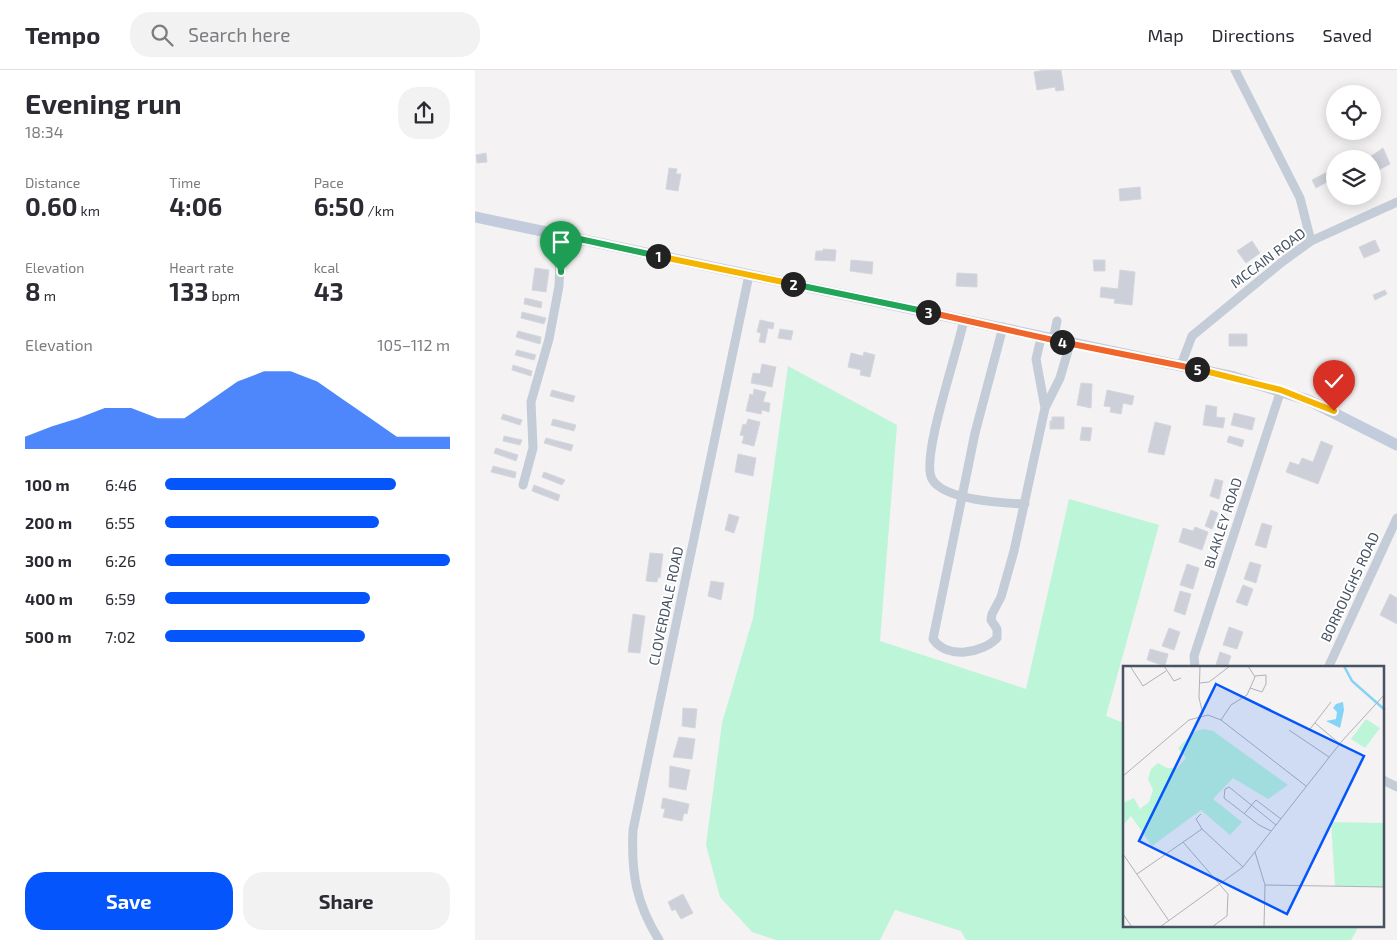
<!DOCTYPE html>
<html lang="en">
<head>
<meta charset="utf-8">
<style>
	:root { --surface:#fff; --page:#f2f2f3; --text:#2b2b33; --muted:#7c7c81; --line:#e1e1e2; --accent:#0455fc }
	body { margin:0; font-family:"Exo 2",sans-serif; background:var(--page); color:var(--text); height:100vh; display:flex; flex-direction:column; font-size:19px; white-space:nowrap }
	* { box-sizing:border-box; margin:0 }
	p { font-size:16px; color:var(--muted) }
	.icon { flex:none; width:28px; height:28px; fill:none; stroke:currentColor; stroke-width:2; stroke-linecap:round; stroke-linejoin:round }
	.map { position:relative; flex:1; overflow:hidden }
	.panel { display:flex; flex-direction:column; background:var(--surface); width:475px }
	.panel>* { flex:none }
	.tools { position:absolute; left:851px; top:15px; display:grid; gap:10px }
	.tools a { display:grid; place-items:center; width:55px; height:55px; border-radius:50%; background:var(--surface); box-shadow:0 2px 12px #0003; font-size:25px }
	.pin { position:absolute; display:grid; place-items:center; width:42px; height:42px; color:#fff; margin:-51px -21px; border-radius:50% 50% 50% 0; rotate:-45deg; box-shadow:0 0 5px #0007 }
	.pin .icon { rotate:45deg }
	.km { position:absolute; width:25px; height:25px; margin:-12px; border-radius:50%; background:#222; color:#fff; font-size:14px; line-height:25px; text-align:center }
	.round { display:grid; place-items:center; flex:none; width:52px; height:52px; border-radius:20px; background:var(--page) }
	.summary { display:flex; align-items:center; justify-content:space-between; height:85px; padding:0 25px }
	h1 { font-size:28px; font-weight:700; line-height:38px }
	.metrics { display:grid; grid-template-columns:repeat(3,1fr); gap:8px; height:85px; padding:5px 25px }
	.metrics div { display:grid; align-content:center }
	.metrics b { font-size:25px; font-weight:700 }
	.metrics small { font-size:14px; font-weight:400 }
	.metrics p { font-size:14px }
	.chart { height:140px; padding:10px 25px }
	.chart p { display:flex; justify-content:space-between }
	.chart svg { width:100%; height:90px; margin-top:5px; fill:var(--accent); opacity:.7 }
	.button { display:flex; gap:10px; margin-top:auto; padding:10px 25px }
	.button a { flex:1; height:58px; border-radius:20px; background:var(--accent); color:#fff; font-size:20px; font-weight:700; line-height:58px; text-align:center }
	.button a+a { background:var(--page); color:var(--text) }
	ul { padding:0 25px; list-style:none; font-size:16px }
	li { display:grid; grid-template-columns:80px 60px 1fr; align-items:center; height:38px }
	li i { height:12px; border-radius:6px; background:var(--accent) }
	header { display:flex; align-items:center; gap:30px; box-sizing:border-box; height:70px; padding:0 25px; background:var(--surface); border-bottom:1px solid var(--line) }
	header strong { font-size:24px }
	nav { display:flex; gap:28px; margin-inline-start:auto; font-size:18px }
	.search { width:350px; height:45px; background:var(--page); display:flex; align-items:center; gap:12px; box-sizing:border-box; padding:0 18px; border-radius:20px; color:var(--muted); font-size:19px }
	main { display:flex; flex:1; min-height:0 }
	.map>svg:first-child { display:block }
	.green { fill:#bdf5d9 }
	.building { fill:#cdd0d8; stroke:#d5d7de }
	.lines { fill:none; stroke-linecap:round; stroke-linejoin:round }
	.street { stroke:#c4ccd8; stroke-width:9 }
	.secondary { stroke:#c3ccdc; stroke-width:11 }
	.split-1-casing { stroke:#fff; stroke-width:10 }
	.split-2-casing { stroke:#fff; stroke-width:10 }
	.split-3-casing { stroke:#fff; stroke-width:10 }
	.split-4-casing { stroke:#fff; stroke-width:10 }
	.split-5-casing { stroke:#fff; stroke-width:10 }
	.split-6-casing { stroke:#fff; stroke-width:10 }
	.split-1 { stroke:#22a559; stroke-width:6 }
	.split-2 { stroke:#f5b400; stroke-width:6 }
	.split-3 { stroke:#22a559; stroke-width:6 }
	.split-4 { stroke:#f0652b; stroke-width:6 }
	.split-5 { stroke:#f0652b; stroke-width:6 }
	.split-6 { stroke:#f5b400; stroke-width:6 }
	.labels { text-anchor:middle; stroke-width:4; stroke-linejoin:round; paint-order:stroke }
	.street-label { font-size:14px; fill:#475262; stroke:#fff }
	.inset-river { fill:none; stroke:#85d3f7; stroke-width:2.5 }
	.inset-road { fill:none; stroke:#afb2b8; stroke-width:1 }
	.view { fill:#0455fc; fill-opacity:0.15; stroke:#0455fc; stroke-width:2.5 }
	.inset-edge { fill:none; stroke:#475262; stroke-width:2.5 }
</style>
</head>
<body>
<header>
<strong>Tempo</strong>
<div class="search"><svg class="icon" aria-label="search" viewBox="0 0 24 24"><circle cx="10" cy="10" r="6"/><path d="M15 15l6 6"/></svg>Search here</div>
<nav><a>Map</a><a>Directions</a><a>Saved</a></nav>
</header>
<main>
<section class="panel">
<div class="summary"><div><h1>Evening run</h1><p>18:34</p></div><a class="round"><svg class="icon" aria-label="share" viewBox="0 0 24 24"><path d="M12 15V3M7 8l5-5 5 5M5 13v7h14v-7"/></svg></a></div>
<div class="metrics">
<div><p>Distance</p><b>0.60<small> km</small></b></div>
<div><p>Time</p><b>4:06</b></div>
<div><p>Pace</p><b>6:50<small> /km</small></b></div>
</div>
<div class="metrics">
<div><p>Elevation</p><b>8<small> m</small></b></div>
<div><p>Heart rate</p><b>133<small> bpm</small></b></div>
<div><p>kcal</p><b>43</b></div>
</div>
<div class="chart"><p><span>Elevation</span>105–112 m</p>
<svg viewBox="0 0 160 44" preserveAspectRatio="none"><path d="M0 44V38L10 33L20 29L30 24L40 24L50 29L60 29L70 20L80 11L90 6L100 6L110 11L120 20L130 29L140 38L150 38L160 38V44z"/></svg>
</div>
<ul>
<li><b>100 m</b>6:46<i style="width:81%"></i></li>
<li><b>200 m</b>6:55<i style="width:75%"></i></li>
<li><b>300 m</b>6:26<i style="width:100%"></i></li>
<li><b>400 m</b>6:59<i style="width:72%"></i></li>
<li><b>500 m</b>7:02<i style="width:70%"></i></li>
</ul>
<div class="button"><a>Save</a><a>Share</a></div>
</section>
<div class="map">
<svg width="922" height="870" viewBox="0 0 922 870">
	<rect width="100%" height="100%" fill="#f4f2f2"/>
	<path class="green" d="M313,296L422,355L405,571L551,619L594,429L684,455L631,646L649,653V856H884L876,870H491L486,861L420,840L405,870H301L277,862L245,827L231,775L247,653L278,548Z"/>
	<path class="building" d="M570,0H586L589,20L581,21L580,17L562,20L559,2Z
		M908,78L915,94L898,103V89H892Z
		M11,83L12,92L2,93L1,85Z
		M194,98L202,99L201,104H206L203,121L191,119Z
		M860,98V121L858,122L852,112L841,118L837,110Z
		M665,117L666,129L645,131L644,119Z
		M900,170L905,181L889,188L884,177Z
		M777,171L785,183L771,193L762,181Z
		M348,179L361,180L360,191L340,190L341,181H348Z
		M376,190L398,192L397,204L375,201Z
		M618,190H630V201H619Z
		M60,198L74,200L71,222L57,220Z
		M645,200L660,202L657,235L639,233L640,229L625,227L626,217L643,219Z
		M482,203L502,204V217L481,216Z
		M910,220L912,224L900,230L898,225Z
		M50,228L67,232L66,238L49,234Z
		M47,242L71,248L69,254L46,248Z
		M285,250L299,253L298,259L293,258L290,273L284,272L286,263L282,262Z
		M305,259L318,261L316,270L303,268Z
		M43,261L66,267L65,274L41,267Z
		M754,264H772V276H754Z
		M42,280L61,285L59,290L40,285Z
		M389,282L400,285L395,307L385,305L386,300L373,297L376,283L388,286Z
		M287,294L301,297L297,317L276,313L278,303L285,304Z
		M38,295L57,301L56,306L37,300Z
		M606,313L617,314L616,338L602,335Z
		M279,319L291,322L288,332L295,333L294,342L287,340L286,344L271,341L275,324L278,325Z
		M77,320L100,326L98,332L75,326Z
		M632,320L659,326L657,335L648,333L646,344L635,342L636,337L629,336Z
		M731,335L742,337L741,347L750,348L748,358L728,355Z
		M759,343L780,348L777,360L756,355Z
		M28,344L47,350L45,355L26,349Z
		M577,347H589V359H575V351H577Z
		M78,349L101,355L99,361L76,355Z
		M273,349L285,352L279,376L267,373L269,366L265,365L268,354L271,355Z
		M680,352L696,356L689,385L673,382Z
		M607,357L617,358L615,371L605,370Z
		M29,366L47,370L45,375L28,371Z
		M754,366L769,370L767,377L752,372Z
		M71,368L98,375L96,381L69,373Z
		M846,371L858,376L843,414L811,402L815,392L824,395L827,388L838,392Z
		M21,378L43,385L41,391L19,383Z
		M263,384L281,388L278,406L260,402Z
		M18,396L41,402L40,408L16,402Z
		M69,402L90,410L87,415L67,407Z
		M740,409L748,411L744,429L735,426Z
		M59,415L85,425L83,431L57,421Z
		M736,440L743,443L737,459L730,456Z
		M254,444L264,447L259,463L250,460Z
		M787,453L797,456L791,478L780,475Z
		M720,457L733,462L727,480L704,472L708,458L718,461Z
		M175,483L188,484L185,508L183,507L182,512L171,511Z
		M775,492L786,495L781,513L769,509Z
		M712,494L724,498L718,519L705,515Z
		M236,511L249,513L246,530L233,526Z
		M768,515L778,519L772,536L761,532Z
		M705,521L716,524L710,545L699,541Z
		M915,524L922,528V554L905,545Z
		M158,544L170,546L165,583L153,582Z
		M754,557L768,562L762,579L748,575Z
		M694,558L705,562L699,580L687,576Z
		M675,579L693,584L690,596L672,590Z
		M745,582L756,586L752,598H740Z
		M208,638L222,639L220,658L207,656Z
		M204,667L220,669L217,689L198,687Z
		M195,696L215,700L211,720L194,717Z
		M188,728L214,734L212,744L209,743L207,751L188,747L190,739L186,738Z
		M208,824L218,843L206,849L200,839L197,841L193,832Z"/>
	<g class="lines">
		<path class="street" d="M760,0L825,128L836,171
			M489,249C484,279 445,388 457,409C468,430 528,433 550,434
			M528,257L500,363L458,569C472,590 508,583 522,568V559L516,550L517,544L526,527L539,481L570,338L561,289L566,268
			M578,270L582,251
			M706,295L717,266L807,192L836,171L922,132
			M570,338L585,308L595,274
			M48,415L58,378L56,332L74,269L84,216L86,165
			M720,598L719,586L806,320
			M853,598L922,448
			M908,710L922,717
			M184,870C161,833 156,803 158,760L274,205"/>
		<path class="secondary" d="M0,147L759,307L833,330L922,375"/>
	</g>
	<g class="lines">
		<g class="split-1-casing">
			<path id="split-1" d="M86,202V165L183,186"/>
		</g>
		<g class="split-2-casing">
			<path id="split-2" d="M183,186L318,214"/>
		</g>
		<g class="split-3-casing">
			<path id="split-3" d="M318,214L453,242"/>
		</g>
		<g class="split-4-casing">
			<path id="split-4" d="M453,242L587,272"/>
		</g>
		<g class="split-5-casing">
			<path id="split-5" d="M587,272L722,299"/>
		</g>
		<g class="split-6-casing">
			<path id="split-6" d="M722,299L806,320L859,341"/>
		</g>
		<use href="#split-1" class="split-1"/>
		<use href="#split-2" class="split-2"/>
		<use href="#split-3" class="split-3"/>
		<use href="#split-4" class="split-4"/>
		<use href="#split-5" class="split-5"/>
		<use href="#split-6" class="split-6"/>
	</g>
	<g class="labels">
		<g class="street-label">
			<text transform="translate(793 188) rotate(-37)" y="5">MCCAIN ROAD</text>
			<text transform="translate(748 453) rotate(-72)" y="5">BLAKLEY ROAD</text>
			<text transform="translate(875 517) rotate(-65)" y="5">BORROUGHS ROAD</text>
			<text transform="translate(191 536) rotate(-78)" y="5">CLOVERDALE ROAD</text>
		</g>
	</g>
	<g transform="translate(648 596)">
		<rect width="261" height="261" fill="#f4f2f2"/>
		<path d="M243,53L257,62L242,82L228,73ZM80,63L90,65L165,119L145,133L110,112L90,133L119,156L107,169L78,144L29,180L8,150L0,159V137L11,132L17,143L26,136L30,124L25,113L28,103L35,97L44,102H54L63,92L55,82L71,66ZM208,156L261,157V221L212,220Z" fill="#bdf5d9"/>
		<path d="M220,36L221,44L217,62L203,55L213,53L214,46L210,42L213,38Z" fill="#85d3f7"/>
		<path class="inset-river" d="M221,0L229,15L262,44"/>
		<path class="inset-road" d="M7,0L20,20L43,5M41,0L51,15L58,12M77,0L76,32L80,48M77,17L86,16L107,0M127,22L139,26L143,18V9L132,10M98,54L108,39L124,29L132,11L125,0M192,57L217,78M187,63L208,36M166,64L206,91M0,110L66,54L85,49L98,54L183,120M78,148L73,153L79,163M121,148L133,134L158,153M148,165L136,159L101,132L102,123L106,121L153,159M60,176L105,228L104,250L89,261M132,186L142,219L141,261M0,188L46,255M14,208L79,163L120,201M142,219L262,221M0,248L9,261M37,261L120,201L219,75L262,28"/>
		<path class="view" d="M93,18L241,90L164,248L16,175Z"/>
		<rect width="261" height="261" class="inset-edge"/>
	</g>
</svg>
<div class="tools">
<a><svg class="icon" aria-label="locate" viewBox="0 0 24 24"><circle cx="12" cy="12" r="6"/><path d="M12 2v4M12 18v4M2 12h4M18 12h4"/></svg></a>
<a><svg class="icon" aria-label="layers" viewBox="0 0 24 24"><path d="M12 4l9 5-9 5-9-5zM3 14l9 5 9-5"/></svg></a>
</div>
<div class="pin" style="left:86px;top:202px;background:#1e9e55"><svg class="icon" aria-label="arrive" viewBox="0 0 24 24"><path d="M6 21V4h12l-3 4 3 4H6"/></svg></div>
<div class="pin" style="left:859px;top:341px;background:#d93025"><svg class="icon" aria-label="check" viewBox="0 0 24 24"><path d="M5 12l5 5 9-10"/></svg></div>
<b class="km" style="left:183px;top:186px">1</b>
<b class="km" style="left:318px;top:214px">2</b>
<b class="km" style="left:453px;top:242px">3</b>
<b class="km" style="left:587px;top:272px">4</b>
<b class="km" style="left:722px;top:299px">5</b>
</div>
</main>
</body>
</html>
